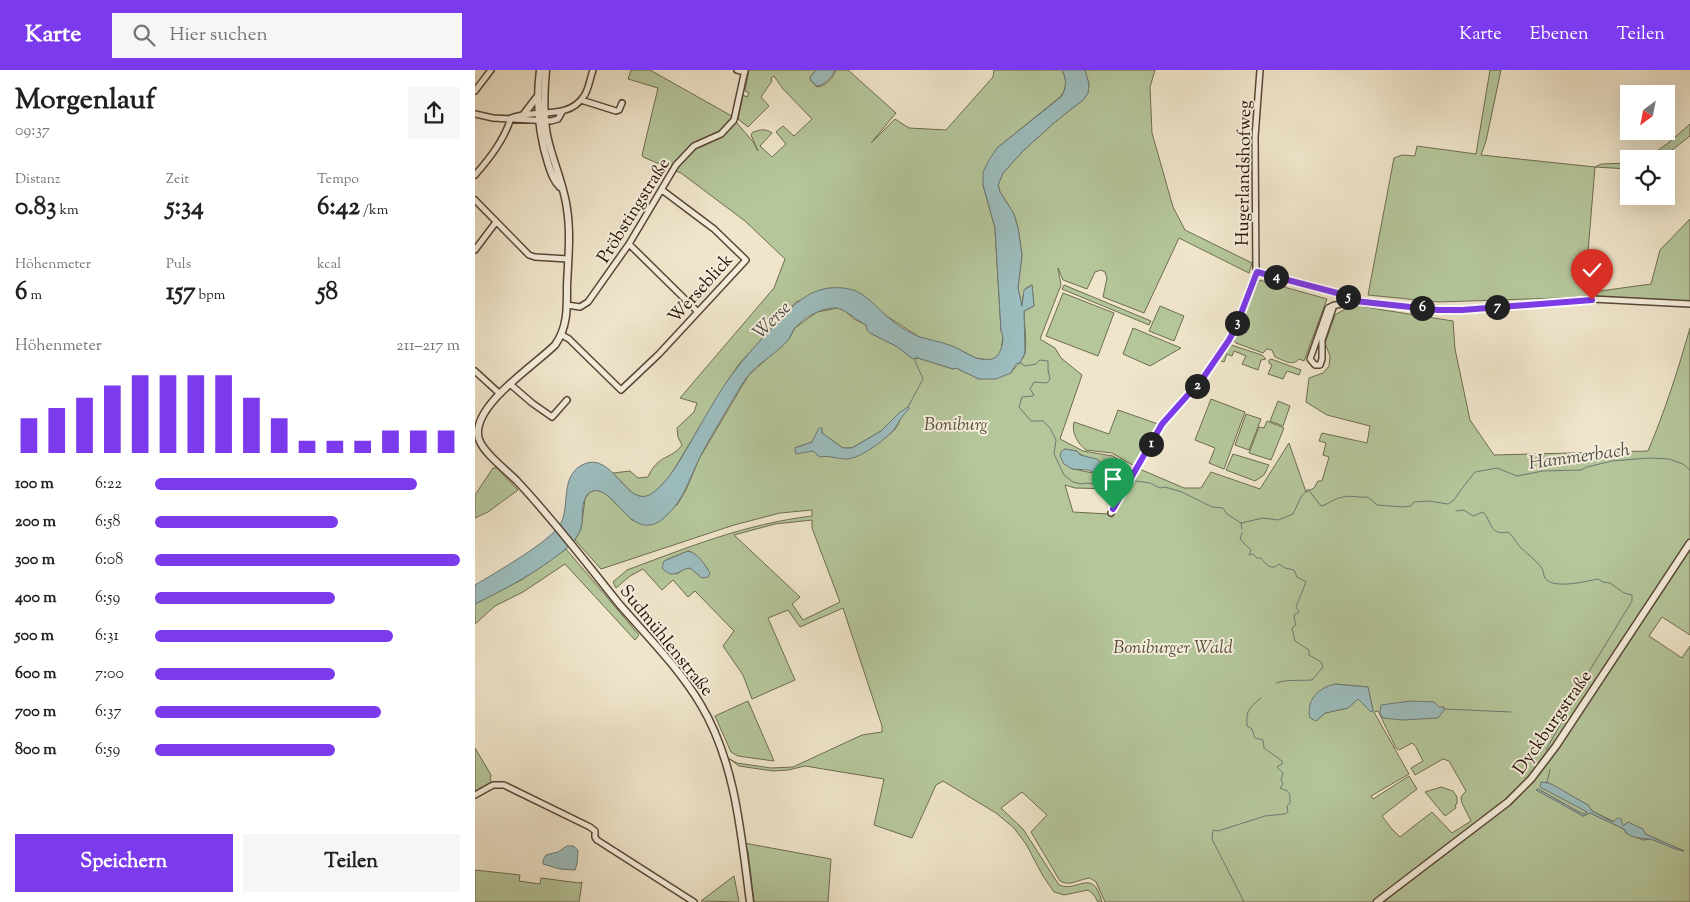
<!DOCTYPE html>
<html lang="de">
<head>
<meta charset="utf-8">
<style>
	:root { --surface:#fff; --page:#f6f6f6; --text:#202124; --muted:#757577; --accent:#7c3aed }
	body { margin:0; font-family:"Sorts Mill Goudy",serif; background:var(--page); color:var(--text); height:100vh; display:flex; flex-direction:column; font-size:19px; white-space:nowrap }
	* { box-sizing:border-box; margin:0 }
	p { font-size:16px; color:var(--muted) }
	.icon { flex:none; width:28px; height:28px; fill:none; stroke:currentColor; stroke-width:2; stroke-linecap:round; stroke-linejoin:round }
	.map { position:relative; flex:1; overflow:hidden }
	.drawer { display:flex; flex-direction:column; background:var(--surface); width:475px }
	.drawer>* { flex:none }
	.needle { width:32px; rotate:212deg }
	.buttons { position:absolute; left:1145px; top:15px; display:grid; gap:10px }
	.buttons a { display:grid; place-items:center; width:55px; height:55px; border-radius:0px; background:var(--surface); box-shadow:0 5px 20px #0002; font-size:25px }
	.pin { position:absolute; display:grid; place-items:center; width:42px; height:42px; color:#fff; margin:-51px -21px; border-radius:50% 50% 50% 0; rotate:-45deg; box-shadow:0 0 5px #0007 }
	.pin .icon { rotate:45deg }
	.km { position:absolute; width:25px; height:25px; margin:-12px; border-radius:50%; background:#222; color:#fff; font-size:14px; line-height:25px; text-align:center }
	.round { display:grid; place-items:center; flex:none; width:52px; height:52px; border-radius:0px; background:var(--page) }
	.overview { display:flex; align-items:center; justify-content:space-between; height:85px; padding:0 15px }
	h1 { font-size:28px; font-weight:800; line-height:38px }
	.metrics { display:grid; grid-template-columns:repeat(3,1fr); gap:8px; height:85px; padding:5px 15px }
	.metrics div { display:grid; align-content:center }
	.metrics b { font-size:25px; font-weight:800 }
	.metrics small { font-size:14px; font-weight:400 }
	.metrics p { font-size:14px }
	.chart { height:140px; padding:10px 15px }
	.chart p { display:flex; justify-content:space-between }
	.chart svg { width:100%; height:90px; margin-top:5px; stroke:var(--accent); stroke-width:6 }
	.button { display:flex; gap:10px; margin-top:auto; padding:10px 15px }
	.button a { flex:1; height:58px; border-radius:0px; background:var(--accent); color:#fff; font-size:20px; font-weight:800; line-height:58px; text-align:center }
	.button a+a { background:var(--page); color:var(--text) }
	ul { padding:0 15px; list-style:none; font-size:16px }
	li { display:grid; grid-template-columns:80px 60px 1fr; align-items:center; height:38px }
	li i { height:12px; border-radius:6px; background:var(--accent) }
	header { display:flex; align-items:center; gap:30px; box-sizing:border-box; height:70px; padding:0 25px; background:var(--accent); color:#fff }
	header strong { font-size:24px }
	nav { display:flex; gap:28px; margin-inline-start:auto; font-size:18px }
	.search { width:350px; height:45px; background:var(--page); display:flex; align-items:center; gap:12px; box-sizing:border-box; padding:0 18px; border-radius:0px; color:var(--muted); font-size:19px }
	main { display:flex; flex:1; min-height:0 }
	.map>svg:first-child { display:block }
	.green { fill:#b5c69b; stroke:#6e6c50; fill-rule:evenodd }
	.water { fill:#9cbdbe; stroke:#6d7874 }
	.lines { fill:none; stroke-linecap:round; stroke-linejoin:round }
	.stream { stroke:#6d7874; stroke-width:1 }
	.minor-casing { stroke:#584637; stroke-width:8 }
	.tertiary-casing { stroke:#584637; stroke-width:9 }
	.minor { stroke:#f5eedd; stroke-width:5 }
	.tertiary { stroke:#f5eedd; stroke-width:6 }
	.route-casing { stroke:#fff; stroke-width:10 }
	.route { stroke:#7c3aed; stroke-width:6 }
	.labels { text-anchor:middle; stroke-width:4; stroke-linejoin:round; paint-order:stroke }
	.street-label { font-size:18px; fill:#261106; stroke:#f5eedd }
	.park-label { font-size:18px; font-style:italic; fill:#58503a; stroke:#f5eedd }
	.water-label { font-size:19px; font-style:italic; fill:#4f4d46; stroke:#f5eedd }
</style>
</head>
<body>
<header>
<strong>Karte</strong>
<div class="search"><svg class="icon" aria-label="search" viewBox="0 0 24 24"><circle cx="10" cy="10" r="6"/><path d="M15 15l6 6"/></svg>Hier suchen</div>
<nav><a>Karte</a><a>Ebenen</a><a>Teilen</a></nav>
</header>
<main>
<section class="drawer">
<div class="overview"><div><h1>Morgenlauf</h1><p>09:37</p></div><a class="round"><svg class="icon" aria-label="share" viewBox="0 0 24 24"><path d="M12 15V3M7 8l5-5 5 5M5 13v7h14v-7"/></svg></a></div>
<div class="metrics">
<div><p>Distanz</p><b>0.83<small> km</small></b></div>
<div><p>Zeit</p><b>5:34</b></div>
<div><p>Tempo</p><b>6:42<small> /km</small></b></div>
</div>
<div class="metrics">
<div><p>Höhenmeter</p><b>6<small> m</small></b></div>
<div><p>Puls</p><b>157<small> bpm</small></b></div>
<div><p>kcal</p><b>58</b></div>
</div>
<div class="chart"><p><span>Höhenmeter</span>211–217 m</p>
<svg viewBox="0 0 160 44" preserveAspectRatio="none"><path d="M5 44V27M15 44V22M25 44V17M35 44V11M45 44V6M55 44V6M65 44V6M75 44V6M85 44V17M95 44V27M105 44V38M115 44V38M125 44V38M135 44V33M145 44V33M155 44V33"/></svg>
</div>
<ul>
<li><b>100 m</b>6:22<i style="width:86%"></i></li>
<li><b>200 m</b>6:58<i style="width:60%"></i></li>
<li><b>300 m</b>6:08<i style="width:100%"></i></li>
<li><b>400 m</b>6:59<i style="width:59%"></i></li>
<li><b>500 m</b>6:31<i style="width:78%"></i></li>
<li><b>600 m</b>7:00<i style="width:59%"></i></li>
<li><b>700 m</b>6:37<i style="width:74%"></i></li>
<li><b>800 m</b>6:59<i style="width:59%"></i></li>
</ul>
<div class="button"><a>Speichern</a><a>Teilen</a></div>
</section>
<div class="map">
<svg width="1215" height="832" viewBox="0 0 1215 832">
	<rect width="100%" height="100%" fill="#efe5cb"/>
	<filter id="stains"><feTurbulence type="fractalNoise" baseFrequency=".004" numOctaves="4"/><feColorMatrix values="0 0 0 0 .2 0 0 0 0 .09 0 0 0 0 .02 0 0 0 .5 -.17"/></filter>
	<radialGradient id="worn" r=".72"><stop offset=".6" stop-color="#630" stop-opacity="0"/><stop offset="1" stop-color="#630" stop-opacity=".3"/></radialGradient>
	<path class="green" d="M156,0H175L255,45L279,73L283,81L276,65L278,62C285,60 290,58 297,63L285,76L297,87L311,74L301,62L308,56L319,66L337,49L308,19L299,6L296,8L297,11L286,27L294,36L273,57L263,49L268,25L272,27L274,23L270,21L274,0H341L335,7L336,11L342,17C351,16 358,8 361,0H373L421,43L396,73L420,49L434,58L471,60L518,7L519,0H587C592,10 592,18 585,27L522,78L508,115L520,158L526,261L528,265L526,282L519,289L514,290L501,288L477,276L444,267L407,243L398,233L353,218L321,232L264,294L248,318L195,406L180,422L173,427L162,426L156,422L138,403L155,401L163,408L173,407C183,384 196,390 207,375L203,367L202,358L219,342L222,333L205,328L299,218L310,189L270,151L206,103L168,87L167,85L183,18L153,9Z
		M610,0H680L675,17L677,63L698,137L710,160L777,193L774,203L704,168L669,243L628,227L632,208L630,202L626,200L620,202L612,219L588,210L583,198L586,215L565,269L580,278L586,288L607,305L585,369L608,381L638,386L659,400L637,432L638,419L600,418L590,415L598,442L633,444L663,400H667L709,418H726L736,402L785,419L814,373L831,422L839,418L843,411H847L854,387L848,385L851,373L844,371L847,363L892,373L895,356L852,345L831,332L834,308L848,303L854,296L855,286L850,273L860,245L877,235L978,251L980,279L995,350L1019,385L1173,381C1190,341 1203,300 1215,258V565L1187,547L1174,566L1207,588L1215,576V832H630L621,812L615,808C604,809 595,817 585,811L556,762L572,745L547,722L526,738L548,759L584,815C604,823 617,796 627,832H623L619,825L613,820L589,825L579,822L568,806L551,774L539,758L521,743L468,711L461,715L437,768L399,755L409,709L330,696L313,700L298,701L264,696L253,688L262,693L296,698L318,697L387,665L407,662V656L368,538L325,557L313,540L293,548L320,610L277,629L268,605L248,576L259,561L220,521L213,527L198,510L187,520L168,499L155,506L141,518L138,512L152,500C214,477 270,454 337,446V440L305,443L259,455L126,499L100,470L106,459L110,429L115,422L121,420L130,423L157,450L164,453L202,435L211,420L224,389L273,306L314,269L320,258L342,242L363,238L370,241L379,249L391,255L395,263L421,276L438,288H443L478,299L481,298L504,309L536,303C540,296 548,291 550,283C552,274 549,251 549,241L559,236L557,215L551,218L548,226L547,236L543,218L547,185L543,158L539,144L525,122L523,115L528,103L548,81L580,52L608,30L613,23L614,14ZM425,342C430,370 377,381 358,387L351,385L345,387L338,381L320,378L337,372L347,358V363L368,378H377L406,361ZM589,379L602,381C608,389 621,387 628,395L627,403C622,405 606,400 597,399L586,382ZM337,450V458L365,532L328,550L317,534L325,527L259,465L300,454ZM213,481H215L233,499L224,505L215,498L209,499L202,504L190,501L191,490ZM860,614L893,617L898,641H896L884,628L873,638L850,643L841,651ZM903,641L921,678L924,680L937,673L941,677L948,691L936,698L940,705L968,689L974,691L991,721L986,727L987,733L996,751L977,763L957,742L925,767L916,758L907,746L942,719L934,706L898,729L896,726L934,704L899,642ZM1070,712L1113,735L1117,741L1148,756L1152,753L1170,764L1209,781L1176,769L1168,770L1151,763L1149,759L1115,743L1108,746L1063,719L1104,742L1109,744L1113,741Z
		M1015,0H1026L1011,71L1006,85L1120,97L1126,94L1154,93V99L1120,97L1113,182V227L963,232L893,225L919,88L927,85L940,86L942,76L1001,84Z
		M1215,54V66L1193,83L1184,89H1170L1192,74Z
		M1215,149V233L1116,226L1118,222L1176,214L1185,180Z
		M784,210L852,229L829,291L824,289C818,297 808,290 800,287L797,280L792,279L788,283L761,273L758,268Z
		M589,215L676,251L674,255L587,219Z
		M588,223L639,243L623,286L571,266Z
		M685,236L709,246L699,271L674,261Z
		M658,258L706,278L675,296L648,284Z
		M753,274L787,285L791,289L786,290L783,300L767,294L771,286L759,281L757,286L752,284L749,292L743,290Z
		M796,289L826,300L824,305L812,301L808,309L793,304L797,295L794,293V290Z
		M736,329L770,342L749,399L734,393L740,378L720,370Z
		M803,331L815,336L808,356L795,351Z
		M643,340L686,355L661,397L637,383L611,380C603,374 596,362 599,352L634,364Z
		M771,344L786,349L774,380L760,375Z
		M792,351L809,358L796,390L774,383L784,357L789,358Z
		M758,384L794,395L789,405L780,411L751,400Z
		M18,398H22L43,420L13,442L0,448V425Z
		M91,479L164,565L160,570L90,494L48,522L20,536L0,554V534L48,509Z
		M273,631L299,691L263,686L256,682L240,646Z
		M0,678L16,705L15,709L17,713L2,721L0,720Z
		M966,717L978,721L982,727V734L980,735L981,738L970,746L950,722Z
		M269,773L356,789L353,832H279L273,781Z
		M0,800L45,805L44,811L65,814L66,808L104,813L107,812L104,832H0Z
		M259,806L264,832L226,831Z"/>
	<path class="water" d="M341,0H360C357,7 350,15 342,16L336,11L335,7Z
		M587,0H610L614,14L613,23L608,30L580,52L548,81L528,103L523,115L525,122L539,144L543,158L547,185L543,218L547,236L549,220L557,215L559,236L549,241L550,283L545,293L541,294L536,303L521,309H504L481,298L478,299L443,288L438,289L421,276L395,263L392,260L391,255C384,251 367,238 362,238C347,237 328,248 319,259C317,262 316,266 314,269C302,284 283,292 272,307C265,316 260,327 254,336C244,353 233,371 224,389C214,410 208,431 190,447C157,477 140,415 118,421C104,425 109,448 106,458C105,462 102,466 100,469C94,478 84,484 75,491C51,508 26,521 0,534V515C18,504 77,471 86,453C95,435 85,407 107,395C139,378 152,444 179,422C193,411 202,395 211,380C223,360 234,339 247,319C263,294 283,273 302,252C316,237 333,220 355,218C363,217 373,218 381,221C396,228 406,243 419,252C425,257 437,264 445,267C455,270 467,272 477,276C485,279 493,285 501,288C508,290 517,291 522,286C527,280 530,268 526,261L520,158L508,115V102L514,90L522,78L586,27C592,18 592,10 587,0Z
		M433,337L434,339C427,346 425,350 420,358C412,369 386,388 372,389C362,389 354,385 345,387L338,381L321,384L320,378L337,372L344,358H347V363L368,378H377L406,361L425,342Z
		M589,379L602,381L605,385L622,389L628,395L638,398L637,401L622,404L613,400L597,399L589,394L585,386L586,382Z
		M213,481C223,483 230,495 235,503L233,507L227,508L215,498C204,499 199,511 187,498L189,491Z
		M860,614L893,617L898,641L896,642L883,629L873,638L850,643L841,651L835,648C831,630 843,618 860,614Z
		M935,631L959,632L964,637H969V640L963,648L927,650L908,648L905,643L906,635Z
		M1066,712L1074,713L1080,716L1113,735L1117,741L1138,752L1143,748L1146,749L1148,756L1153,752L1168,759L1170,764L1209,781C1199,780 1188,773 1178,770C1168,767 1154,770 1149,759L1115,743L1108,746L1061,720L1063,719L1104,742L1109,744L1112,742L1065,717Z
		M92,776H98L103,780L102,794L100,800L85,799L68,794V790L71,785L83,782Z"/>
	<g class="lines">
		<path class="stream" d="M544,292L550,296L561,294L565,290L573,291V300L575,309L572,313L559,312L555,319L559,325L558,326L547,327L544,337L556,351H568L575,358L581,370L579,384L589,405L598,412L606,414L612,413L635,416L650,411
			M433,337L448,309L440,291L441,287
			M660,411L675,413L685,418L690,417L707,422L737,437L748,438L752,444L766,453L788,448L803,450L818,444L826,427L833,419L846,436C854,434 860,428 868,427C874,425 886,428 893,427L902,435L928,437L936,436L939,432L954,431L973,434L979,430L985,421L1000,402L1022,398L1042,406L1068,401L1106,400L1112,397L1137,391L1174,388L1194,389L1208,394L1215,400
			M981,441L989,440L998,446L1008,442C1017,451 1014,466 1033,462C1039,467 1041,473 1046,478C1053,484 1060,490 1066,497C1069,500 1068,505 1070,508C1078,520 1112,511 1123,509L1128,512L1135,513L1149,523L1157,525V531L1109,610
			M766,453L767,459
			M767,463L765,469L776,480L774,485L778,484L782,488H786C791,495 797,501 804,494L810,498L819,500L822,507L831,512L821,537L824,542L820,544L819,547L821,555L817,558L820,571L834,580V585L846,592L848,597L837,610C823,611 813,609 801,613
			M969,639L1036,642
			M1071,680L1101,627
			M1072,713L1075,699
			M769,832L737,769L738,760L743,761L790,746L810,744L813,742L812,736L815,733C815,721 815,722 805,718L808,714L806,710L808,703L802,697L807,694V691L789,678L788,670L780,668L777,659L772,656C771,640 774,638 786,628"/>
		<g class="minor-casing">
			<path id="minor" d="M262,0L270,2
				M0,21L16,0
				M106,30L141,41L144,40L147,33
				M0,44L18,48L76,51L83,49L87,42
				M36,48C60,38 93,51 109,26C114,19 115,8 118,0
				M0,105C15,88 29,70 36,48
				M0,130L54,185L60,187L93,189
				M154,174L223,242
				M0,180L21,152
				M782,202L866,224L880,231L963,239L987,240L1117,229L1215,234
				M92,235L105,237L113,232L154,174L201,95L219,76L246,64L259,50L270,0
				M859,235L847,270V289L845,295H840L835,289L853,238L857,236L880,231
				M87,265L94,269L146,320L184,284L271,190L239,159L187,120
				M0,301L24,323
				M35,314L57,333L77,347L92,330
				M636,443L687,354L728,308L754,270L781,205L780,67L785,0
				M0,725L18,715H29L115,757L120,761V767L122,770L219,832"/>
		</g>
		<g class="tertiary-casing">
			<path id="tertiary" d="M65,0C61,32 63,62 73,93C76,102 78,110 85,117
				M71,0C69,21 68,44 72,65C77,90 89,114 92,139C96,164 93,190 92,216C92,237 93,257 80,275C60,295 1,333 3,364C3,379 30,399 41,410C78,449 111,493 145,535C173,567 204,598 226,635C261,694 266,765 275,832
				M49,44L62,27
				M902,832L1033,732L1056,709L1081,676L1215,473"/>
		</g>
		<use href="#minor" class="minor"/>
		<use href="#tertiary" class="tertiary"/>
	</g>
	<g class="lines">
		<g class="route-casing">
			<path id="route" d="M638,439L687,354L728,308L754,270L760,259L782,202L866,224L880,231L963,240H987L1117,230"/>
		</g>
		<use href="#route" class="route"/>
	</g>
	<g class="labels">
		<g class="street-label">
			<text transform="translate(768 103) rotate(-89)" y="6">Hugerlandshofweg</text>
			<text transform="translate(158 140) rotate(-58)" y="6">Pröbstingstraße</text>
			<text transform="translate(225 218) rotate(-48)" y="6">Werseblick</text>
			<text transform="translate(192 570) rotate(51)" y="6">Sudmühlenstraße</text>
			<text transform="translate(1077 652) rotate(-55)" y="6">Dyckburgstraße</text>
		</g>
		<g class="park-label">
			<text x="481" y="360">Boniburg</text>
			<text x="698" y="583">Boniburger Wald</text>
		</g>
		<g class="water-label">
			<text transform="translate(296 249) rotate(-45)" y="7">Werse</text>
			<text transform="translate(1104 385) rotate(-8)" y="7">Hammerbach</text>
		</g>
	</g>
	<rect width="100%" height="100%" filter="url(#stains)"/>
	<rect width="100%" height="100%" fill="url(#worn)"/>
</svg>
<div class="buttons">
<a><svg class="needle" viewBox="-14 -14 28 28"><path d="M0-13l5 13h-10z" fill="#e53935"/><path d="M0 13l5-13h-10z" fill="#757577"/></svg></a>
<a><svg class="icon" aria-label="locate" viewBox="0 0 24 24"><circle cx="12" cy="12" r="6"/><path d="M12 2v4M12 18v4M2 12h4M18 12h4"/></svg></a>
</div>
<div class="pin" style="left:638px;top:439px;background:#1e9e55"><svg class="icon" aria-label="arrive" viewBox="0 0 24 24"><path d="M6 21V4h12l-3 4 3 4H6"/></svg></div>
<div class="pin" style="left:1117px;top:230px;background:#d93025"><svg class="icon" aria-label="check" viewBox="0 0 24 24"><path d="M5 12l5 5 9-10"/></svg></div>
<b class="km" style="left:676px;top:374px">1</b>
<b class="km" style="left:722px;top:316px">2</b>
<b class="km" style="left:762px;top:253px">3</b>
<b class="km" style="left:801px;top:207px">4</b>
<b class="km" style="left:873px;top:227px">5</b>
<b class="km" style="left:947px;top:238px">6</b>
<b class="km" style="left:1022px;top:237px">7</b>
</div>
</main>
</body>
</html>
